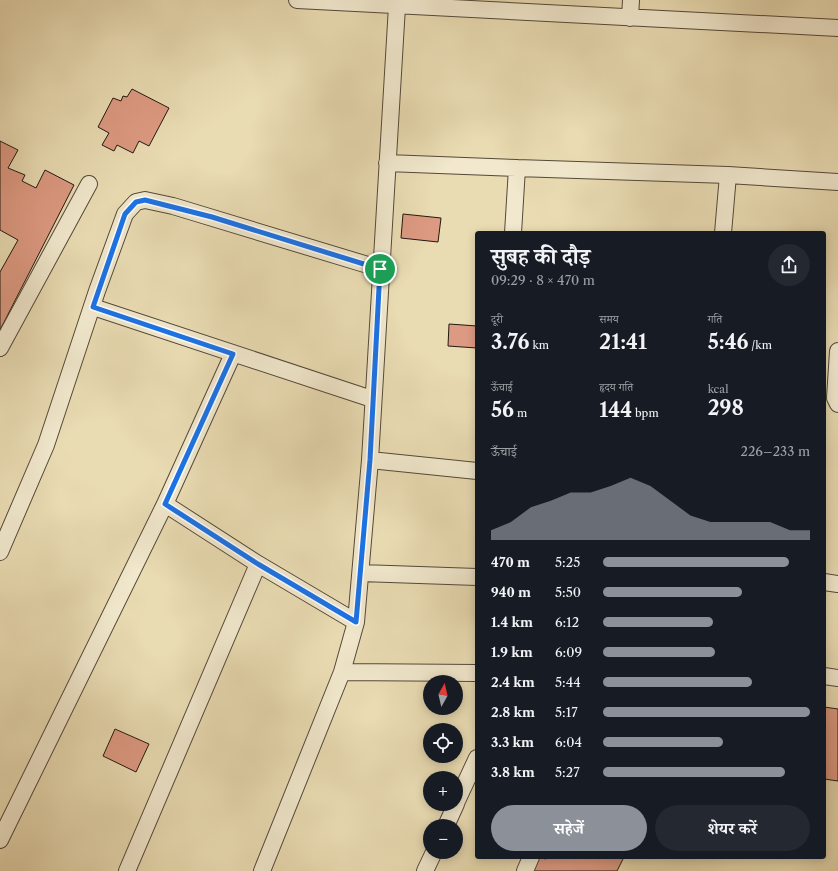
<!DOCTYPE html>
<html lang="hi">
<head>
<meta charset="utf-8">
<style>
	:root { --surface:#171b24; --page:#242831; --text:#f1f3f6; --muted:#9ea1a6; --accent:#8c9099 }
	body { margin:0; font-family:"Libre Caslon Text","Noto Serif Devanagari",serif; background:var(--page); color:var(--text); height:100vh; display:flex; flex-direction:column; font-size:15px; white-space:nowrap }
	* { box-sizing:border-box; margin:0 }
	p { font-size:13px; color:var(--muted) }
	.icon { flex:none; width:22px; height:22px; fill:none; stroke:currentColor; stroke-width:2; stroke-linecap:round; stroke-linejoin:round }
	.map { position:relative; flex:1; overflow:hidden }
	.side { position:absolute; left:475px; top:231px; width:351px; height:628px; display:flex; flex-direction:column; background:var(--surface); border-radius:4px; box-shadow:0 2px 10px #0003 }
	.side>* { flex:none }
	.needle { width:26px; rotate:8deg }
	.controls { position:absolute; left:423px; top:675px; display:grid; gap:8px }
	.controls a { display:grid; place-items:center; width:40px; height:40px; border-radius:50%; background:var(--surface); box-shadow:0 2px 10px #0003; font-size:20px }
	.pin { position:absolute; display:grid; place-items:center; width:34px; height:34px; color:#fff; margin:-17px; border:2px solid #fff; border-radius:50%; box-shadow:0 1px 4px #0007 }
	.round { display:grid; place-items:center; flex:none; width:42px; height:42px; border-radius:21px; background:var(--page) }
	.summary { display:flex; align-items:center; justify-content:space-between; height:68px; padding:0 16px }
	h1 { font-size:22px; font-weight:700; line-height:30px }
	.stats { display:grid; grid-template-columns:repeat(3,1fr); gap:6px; height:68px; padding:4px 16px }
	.stats div { display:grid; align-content:center }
	.stats b { font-size:20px; font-weight:700 }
	.stats small { font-size:11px; font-weight:400 }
	.stats p { font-size:11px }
	.chart { height:112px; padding:8px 16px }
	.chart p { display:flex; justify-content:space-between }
	.chart svg { width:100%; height:72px; margin-top:4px; fill:var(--accent); opacity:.7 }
	.action { display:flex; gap:8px; margin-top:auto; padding:8px 16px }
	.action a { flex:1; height:46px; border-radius:24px; background:var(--accent); color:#fff; font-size:16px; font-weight:700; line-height:46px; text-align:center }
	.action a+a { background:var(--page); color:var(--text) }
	ul { padding:0 16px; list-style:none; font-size:13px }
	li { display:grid; grid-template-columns:64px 48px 1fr; align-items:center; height:30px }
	li i { height:10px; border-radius:5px; background:var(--accent) }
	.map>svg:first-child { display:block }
	.building { fill:#dd9a82; stroke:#231811 }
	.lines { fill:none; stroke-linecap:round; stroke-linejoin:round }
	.minor-casing { stroke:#544939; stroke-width:18 }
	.minor { stroke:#f1e8cd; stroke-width:16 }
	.route-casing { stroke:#fff; stroke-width:8 }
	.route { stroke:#1a73e8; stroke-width:5 }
</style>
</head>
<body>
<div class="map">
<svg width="838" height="871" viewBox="0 0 838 871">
	<rect width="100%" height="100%" fill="#e9dbb2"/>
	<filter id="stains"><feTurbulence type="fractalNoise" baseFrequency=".005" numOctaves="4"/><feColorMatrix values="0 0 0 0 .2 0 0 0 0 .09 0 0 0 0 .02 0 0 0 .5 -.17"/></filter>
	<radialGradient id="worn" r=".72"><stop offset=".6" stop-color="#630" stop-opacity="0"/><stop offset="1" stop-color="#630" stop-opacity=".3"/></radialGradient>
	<path class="building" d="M132,89L169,108L149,146L139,141L133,153L117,145L114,151L102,145L109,133L98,127L113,98L121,101L123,96L127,97Z
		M0,141L18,150L8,168L25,175L22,181L36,188L45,170L74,185L0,330V272L18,240L0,230Z
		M403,214L441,218L438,242L401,238Z
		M449,324L477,326V348L448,346Z
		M824,707L838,709V781L824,779Z
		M115,729L149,744L136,772L103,756Z
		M537,857L546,859L547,857H624L617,871H531Z"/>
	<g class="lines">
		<g class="minor-casing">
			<path id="minor" d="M297,0L838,28
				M630,18L631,0
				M387,163L517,168
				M513,233L517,168L728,175
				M723,233L728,175L838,182
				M93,307L372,399
				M0,348L89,184
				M838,351L835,398L838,404
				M370,460L477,471
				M165,504L258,564L356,622
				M0,552L46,445L97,291L125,214L136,202L145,200L173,206L381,269
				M361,573L477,577
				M824,582L838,584
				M342,672L477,673
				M824,676L838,678
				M456,803L477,758
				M446,826L456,804
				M0,840L165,504L233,354
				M127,871L258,564
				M262,871L342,672L356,622L370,460L397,6
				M425,871L434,852
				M525,871L531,857"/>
		</g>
		<use href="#minor" class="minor"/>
	</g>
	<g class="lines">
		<g class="route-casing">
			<path id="route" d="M145,200L212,217L380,269L370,460L356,622L258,564L165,504L233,354L93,307L125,214L136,202Z"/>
		</g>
		<use href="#route" class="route"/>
	</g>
	<rect width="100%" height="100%" filter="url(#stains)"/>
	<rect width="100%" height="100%" fill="url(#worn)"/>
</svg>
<div class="controls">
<a><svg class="needle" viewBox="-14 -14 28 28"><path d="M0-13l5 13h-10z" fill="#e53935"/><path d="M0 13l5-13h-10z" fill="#9ea1a6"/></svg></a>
<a><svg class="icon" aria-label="locate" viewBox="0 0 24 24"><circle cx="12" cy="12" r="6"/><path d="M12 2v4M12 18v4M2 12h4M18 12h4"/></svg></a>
<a>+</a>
<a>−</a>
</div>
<div class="pin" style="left:380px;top:269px;background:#1e9e55"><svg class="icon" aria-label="arrive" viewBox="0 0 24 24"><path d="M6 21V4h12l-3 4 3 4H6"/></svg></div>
<section class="side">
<div class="summary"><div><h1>सुबह की दौड़</h1><p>09:29 · 8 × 470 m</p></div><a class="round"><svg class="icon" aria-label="share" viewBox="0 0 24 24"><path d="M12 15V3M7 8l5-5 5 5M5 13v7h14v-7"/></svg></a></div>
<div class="stats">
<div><p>दूरी</p><b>3.76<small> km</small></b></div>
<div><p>समय</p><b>21:41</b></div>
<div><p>गति</p><b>5:46<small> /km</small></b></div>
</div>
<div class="stats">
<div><p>ऊँचाई</p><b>56<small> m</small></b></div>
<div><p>हृदय गति</p><b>144<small> bpm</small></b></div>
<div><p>kcal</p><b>298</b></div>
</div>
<div class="chart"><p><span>ऊँचाई</span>226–233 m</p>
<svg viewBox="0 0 160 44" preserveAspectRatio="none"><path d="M0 44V38L10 33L20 24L30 20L40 15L50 15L60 11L70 6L80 11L90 20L100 29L110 33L120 33L130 33L140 33L150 38L160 38V44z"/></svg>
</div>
<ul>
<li><b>470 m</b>5:25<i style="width:90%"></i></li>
<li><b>940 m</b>5:50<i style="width:67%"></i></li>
<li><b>1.4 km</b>6:12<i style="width:53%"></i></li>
<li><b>1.9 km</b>6:09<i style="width:54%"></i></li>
<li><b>2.4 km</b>5:44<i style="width:72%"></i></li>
<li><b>2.8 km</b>5:17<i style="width:100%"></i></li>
<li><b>3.3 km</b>6:04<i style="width:58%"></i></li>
<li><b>3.8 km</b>5:27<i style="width:88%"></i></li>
</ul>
<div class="action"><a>सहेजें</a><a>शेयर करें</a></div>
</section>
</div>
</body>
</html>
